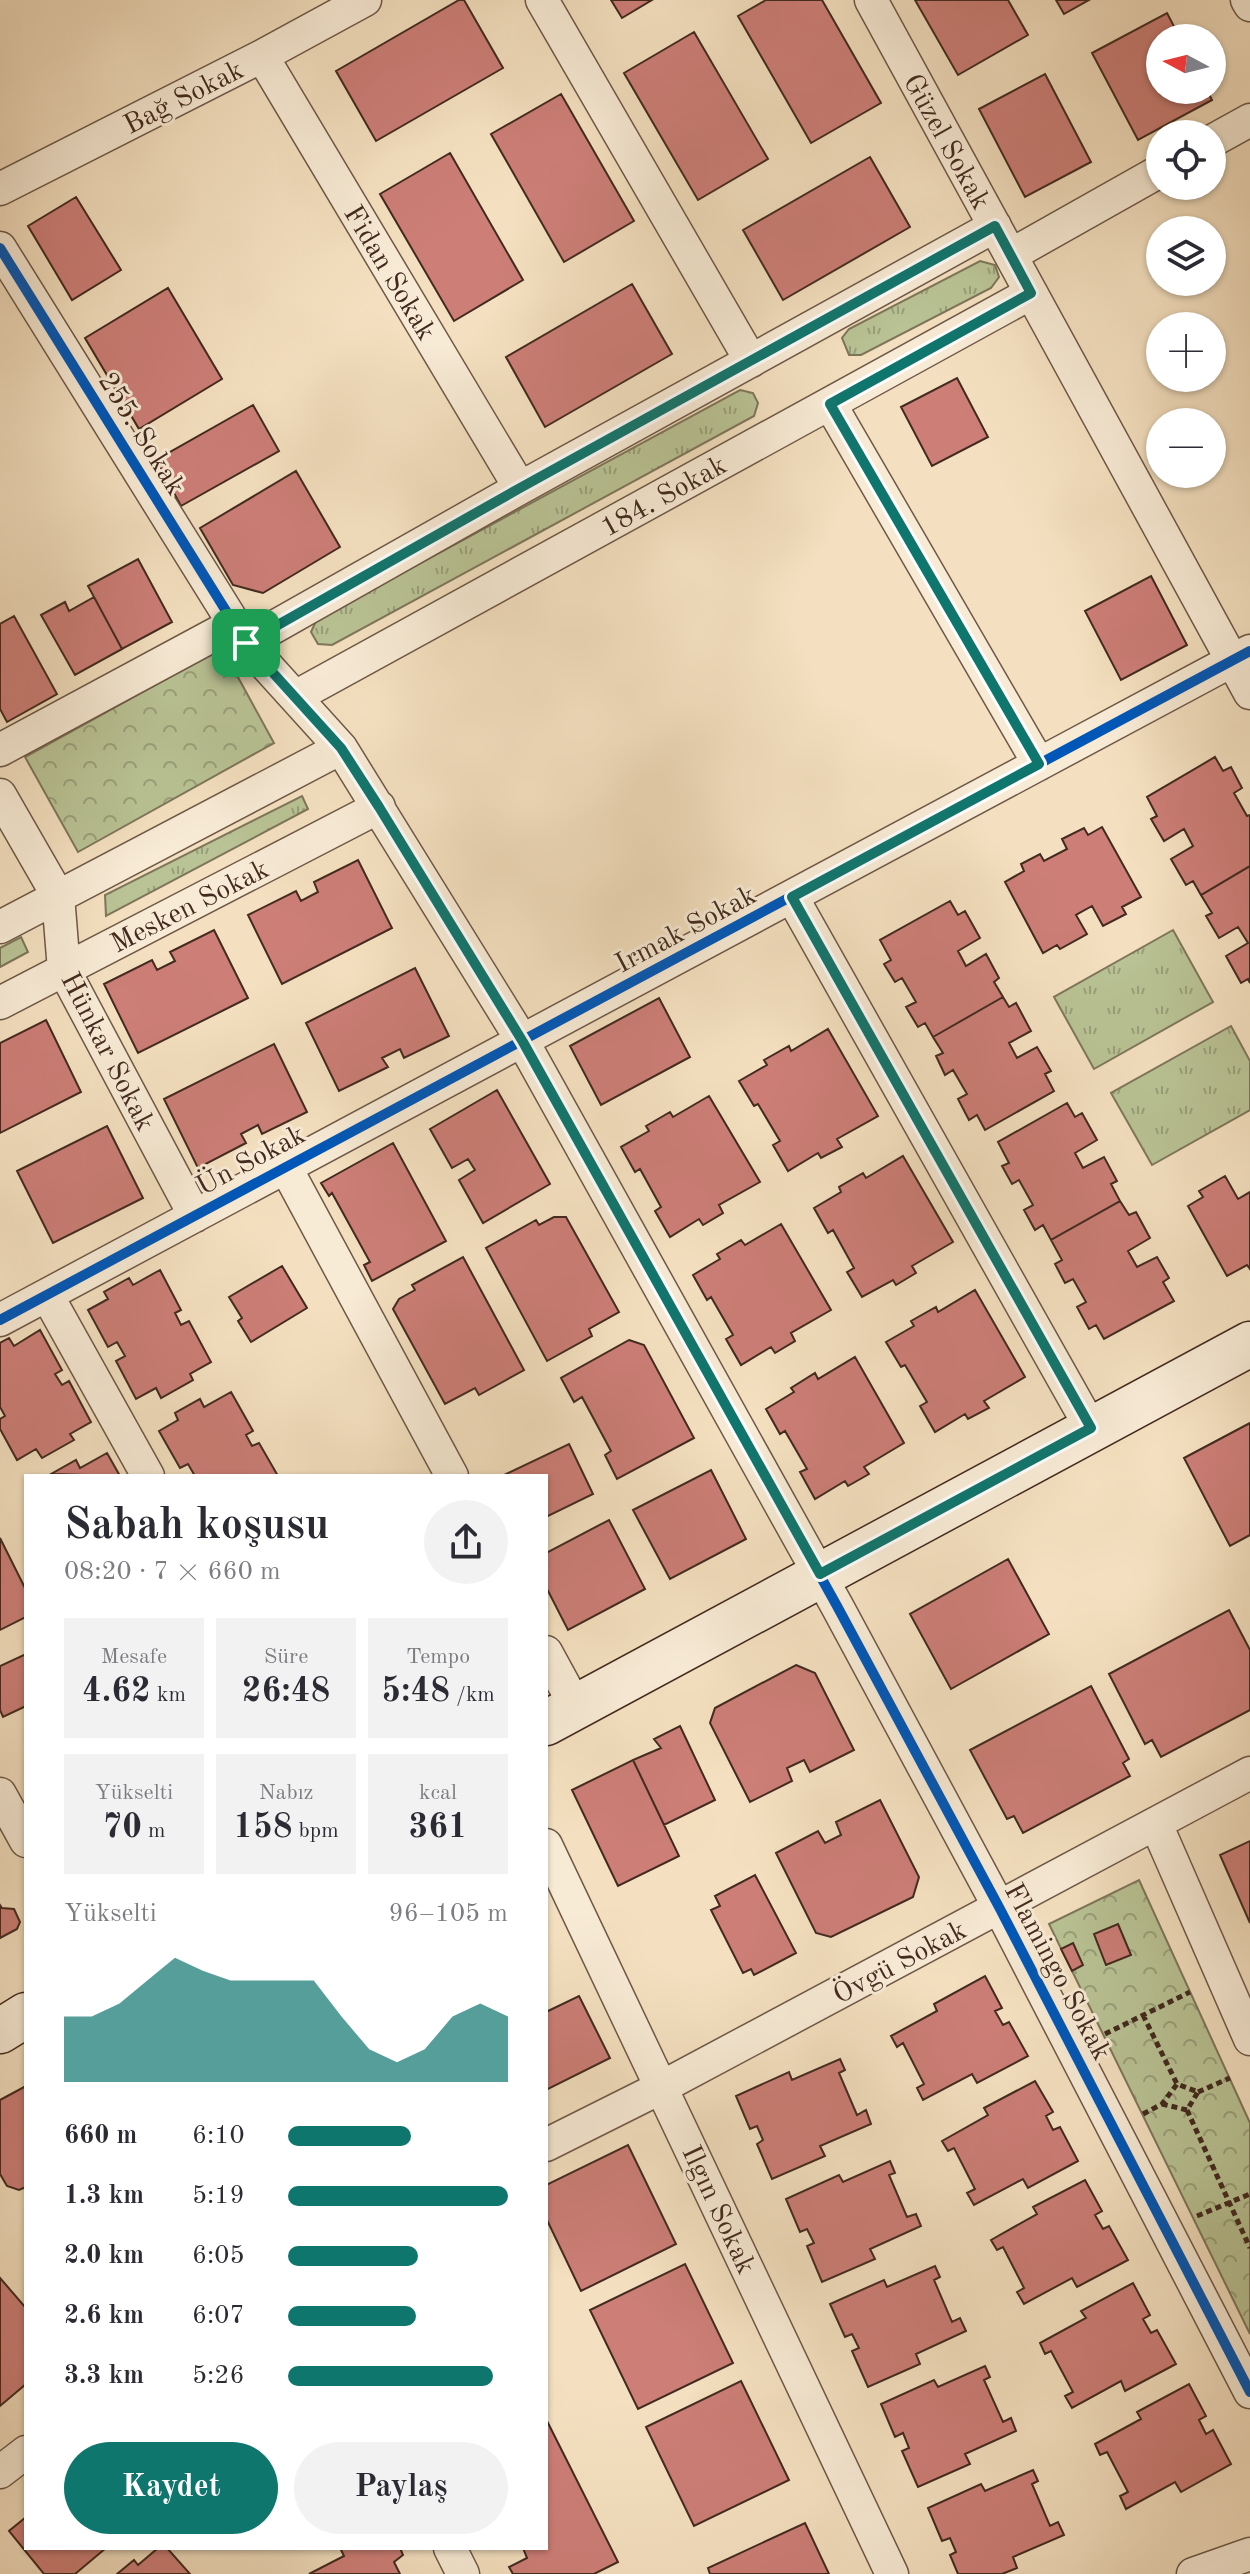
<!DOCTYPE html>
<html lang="tr">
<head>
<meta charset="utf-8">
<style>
	:root { --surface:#fff; --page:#f2f2f3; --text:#2b2b33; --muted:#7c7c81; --accent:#0f766e }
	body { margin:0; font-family:"Old Standard TT",serif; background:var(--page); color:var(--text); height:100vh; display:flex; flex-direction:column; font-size:30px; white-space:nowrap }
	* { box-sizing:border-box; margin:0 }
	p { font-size:26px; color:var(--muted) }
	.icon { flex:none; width:44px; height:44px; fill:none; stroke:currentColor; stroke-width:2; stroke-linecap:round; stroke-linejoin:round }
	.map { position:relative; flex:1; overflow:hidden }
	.drawer { position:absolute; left:24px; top:1474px; width:524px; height:1076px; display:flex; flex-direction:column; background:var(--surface); border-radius:0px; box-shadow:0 2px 6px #0004 }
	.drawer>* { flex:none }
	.needle { width:52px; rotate:277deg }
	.buttons { position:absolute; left:1146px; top:24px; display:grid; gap:16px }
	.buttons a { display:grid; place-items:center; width:80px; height:80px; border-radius:50%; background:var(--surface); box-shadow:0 2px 6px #0004; font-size:40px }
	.pin { position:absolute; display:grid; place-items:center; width:68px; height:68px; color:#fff; margin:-34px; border-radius:16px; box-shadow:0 4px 12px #0006 }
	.round { display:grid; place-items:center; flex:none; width:84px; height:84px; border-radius:42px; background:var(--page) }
	.head { display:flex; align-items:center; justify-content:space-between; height:136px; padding:0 40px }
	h1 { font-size:44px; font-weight:800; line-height:60px }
	.figures { display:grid; grid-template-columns:repeat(3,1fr); gap:12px; height:136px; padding:8px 40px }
	.figures div { display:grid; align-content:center; border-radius:0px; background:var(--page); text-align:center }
	.figures b { font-size:34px; font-weight:800 }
	.figures small { font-size:22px; font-weight:400 }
	.figures p { font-size:22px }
	.chart { height:224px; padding:16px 40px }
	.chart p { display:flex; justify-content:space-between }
	.chart svg { width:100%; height:144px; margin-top:8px; fill:var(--accent); opacity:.7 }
	.button { display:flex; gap:16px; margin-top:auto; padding:16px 40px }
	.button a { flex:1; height:92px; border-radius:48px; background:var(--accent); color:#fff; font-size:32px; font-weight:800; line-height:92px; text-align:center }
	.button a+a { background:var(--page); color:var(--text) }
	ul { padding:0 40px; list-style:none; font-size:26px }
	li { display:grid; grid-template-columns:128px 96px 1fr; align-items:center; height:60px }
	li i { height:20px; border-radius:10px; background:var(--accent) }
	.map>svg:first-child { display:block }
	.grass { fill:url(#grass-tufts); stroke:#7e765a; stroke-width:2 }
	.park { fill:url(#park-crowns); stroke:#7e765a; stroke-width:2 }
	.building { fill:#cc7e77; stroke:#422a1f; stroke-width:2 }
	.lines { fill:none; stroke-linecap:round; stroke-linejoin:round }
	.street-casing { stroke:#6e5847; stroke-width:35 }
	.secondary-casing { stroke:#422a1f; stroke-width:47 }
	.path { stroke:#422a1f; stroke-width:5; stroke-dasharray:6 4; stroke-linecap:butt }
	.street { stroke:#f8ebd6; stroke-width:32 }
	.secondary { stroke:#f8ebd6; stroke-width:44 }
	.cycleway-casing { stroke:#f8ebd6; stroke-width:15 }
	.cycleway { stroke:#0057b8; stroke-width:10 }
	.route-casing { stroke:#fff; stroke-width:16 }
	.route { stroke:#0f766e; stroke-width:10 }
	.labels { text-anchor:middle; stroke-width:6; stroke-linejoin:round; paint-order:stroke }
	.street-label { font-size:28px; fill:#422a1f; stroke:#f8ebd6 }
</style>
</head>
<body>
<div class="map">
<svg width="1250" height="2574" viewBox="0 0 1250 2574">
	<defs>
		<pattern id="grass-tufts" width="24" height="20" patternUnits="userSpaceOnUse" patternTransform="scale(2)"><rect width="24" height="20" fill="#b9c395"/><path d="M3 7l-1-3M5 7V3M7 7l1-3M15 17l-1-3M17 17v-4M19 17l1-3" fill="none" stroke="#989f79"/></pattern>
		<pattern id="park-crowns" width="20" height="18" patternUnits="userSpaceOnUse" patternTransform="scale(2)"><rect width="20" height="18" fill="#b9c395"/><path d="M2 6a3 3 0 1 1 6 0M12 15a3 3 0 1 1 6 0" fill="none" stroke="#989f79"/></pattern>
	</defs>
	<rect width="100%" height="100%" fill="#f4e0c0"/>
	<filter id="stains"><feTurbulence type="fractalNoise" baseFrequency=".0025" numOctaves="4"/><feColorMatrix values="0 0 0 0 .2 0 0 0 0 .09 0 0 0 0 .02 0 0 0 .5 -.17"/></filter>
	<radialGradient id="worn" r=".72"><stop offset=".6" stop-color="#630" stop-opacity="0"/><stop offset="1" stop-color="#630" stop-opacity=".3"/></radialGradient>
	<path class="grass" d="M980,261L995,265L999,277L991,288L861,355H849L842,338L849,329Z
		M740,390L753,393L758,403L754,416L332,645L318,644L311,632L317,619Z
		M302,796L308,809L106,916L105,895Z
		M1173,930L1213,1002L1094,1069L1054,997Z
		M21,937L28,952L0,967V948Z
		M1231,1026L1250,1061V1110L1152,1165L1111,1093Z"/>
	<path class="park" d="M222,648L274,743L78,852L25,757Z
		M1139,1880L1250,2123V2334L1049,1924Z"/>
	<path class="building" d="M459,0H464L503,68L376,141L336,71Z
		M611,0H652L622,18Z
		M766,0H822L881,103L811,143L738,16Z
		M915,0H1008L1028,35L958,75Z
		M1056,0H1089L1064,14Z
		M1167,13L1180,38H1160V90H1207L1212,100L1138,140L1092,53Z
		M694,32L768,159L698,200L624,73Z
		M1045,74L1091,162L1025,197L979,109Z
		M561,94L634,221L564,262L491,134Z
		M450,153L523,280L454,321L380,194Z
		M870,157L910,227L783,300L743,230Z
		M76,197L121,270L72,300L28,226Z
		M632,284L672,354L545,427L506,357Z
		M168,288L222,379L139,429L85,338Z
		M957,378L988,437L932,466L901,407Z
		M253,405L279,451L181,506L156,460Z
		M296,471L340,547L263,593L233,585L200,528Z
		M138,559L172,622L122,649L88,586Z
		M1151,576L1187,645L1121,680L1085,611Z
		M94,597L122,649L75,675L41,615L65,602L69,611Z
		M14,616L57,694L7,722L0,709V624Z
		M1215,757L1223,771L1231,767L1242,788L1234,793L1247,816L1250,815V866L1201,895L1193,881L1186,885L1171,859L1193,846L1184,829L1164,841L1151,819L1157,816L1147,797Z
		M1102,827L1141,897L1122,907L1126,914L1103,926L1092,906L1076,915L1087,934L1060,949L1057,945L1043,953L1005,882L1024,871L1021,864L1040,854L1044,861L1067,849L1062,839L1084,828L1088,835Z
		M358,860L392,928L282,984L248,915L296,891L301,901L318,892L314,882Z
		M1250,866V983L1248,979L1241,983L1226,956L1248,943L1238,927L1219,938L1206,916L1212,913L1201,895Z
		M950,901L958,915L965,911L980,938L958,951L966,966L986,954L999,978L994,982L1003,997L933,1037L925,1023L918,1027L906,1007L916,1002L902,978L895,982L884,964L891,960L880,940Z
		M214,930L248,998L138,1053L104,984L152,960L157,970L175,961L170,952Z
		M415,968L449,1036L404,1058L400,1049L382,1058L388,1067L339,1091L306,1023Z
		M1003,997L1009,1007L1016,1003L1031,1031L1009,1043L1017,1058L1037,1047L1051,1071L1045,1074L1054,1091L985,1130L977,1115L969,1120L958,1099L967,1094L953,1070L945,1075L936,1056L943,1053L933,1037Z
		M659,998L690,1057L601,1105L570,1046Z
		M46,1020L81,1092L0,1133V1043Z
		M828,1029L878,1116L837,1139L842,1147L821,1158L818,1153L788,1171L773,1145L780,1141L758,1104L754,1106L739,1081L767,1065L764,1060L789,1046L791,1051Z
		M274,1044L307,1112L262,1134L258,1125L241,1134L246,1143L198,1168L164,1099Z
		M497,1090L550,1184L483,1223L459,1180L475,1170L468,1159L452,1168L430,1129Z
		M709,1096L760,1182L719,1205L723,1213L703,1225L699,1219L670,1237L655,1211L661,1207L640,1169L635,1172L621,1147L649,1131L646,1126L670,1112L673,1117Z
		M1067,1103L1075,1117L1082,1113L1097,1140L1075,1153L1083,1168L1104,1157L1117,1181L1111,1184L1120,1201L1051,1240L1043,1225L1035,1230L1024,1210L1033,1205L1019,1180L1012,1184L1002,1166L1009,1163L998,1142Z
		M107,1126L143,1198L53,1243L17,1171Z
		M393,1143L446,1241L372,1281L364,1265L370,1262L332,1193L329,1196L321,1183Z
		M903,1156L953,1242L912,1266L916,1273L896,1285L893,1280L862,1297L847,1272L854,1268L833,1230L828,1233L814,1208L841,1192L839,1187L863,1173L866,1178Z
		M1225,1176L1238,1199L1250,1192V1269L1247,1265L1227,1276L1188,1206L1203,1197L1199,1191Z
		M1120,1201L1129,1215L1136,1212L1150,1238L1128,1251L1137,1267L1157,1257L1169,1278L1163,1282L1174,1301L1104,1339L1096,1325L1089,1329L1077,1307L1086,1302L1073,1279L1065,1283L1055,1264L1062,1260L1051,1240Z
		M554,1217H566L619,1312L589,1329L592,1336L547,1361L486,1248L536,1220L539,1225Z
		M781,1224L831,1310L791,1333L795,1341L775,1353L771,1347L741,1365L726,1339L733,1335L711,1297L707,1300L693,1275L720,1259L717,1254L741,1240L745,1245Z
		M463,1257L524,1370L479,1395L475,1388L445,1404L393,1309L399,1299L415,1290L412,1285Z
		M282,1266L307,1308L251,1342L238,1321L242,1318L229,1297Z
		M160,1270L181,1310L175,1313L181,1325L189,1321L211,1362L190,1374L193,1380L161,1398L156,1388L136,1399L116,1361L125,1356L117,1342L108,1347L88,1310L108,1299L104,1292L129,1278L133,1285Z
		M975,1290L1025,1377L984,1401L989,1408L968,1419L965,1414L935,1432L920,1406L927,1402L905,1365L901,1367L886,1342L914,1326L911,1321L936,1307L938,1312Z
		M40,1330L62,1370L55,1374L62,1385L69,1381L91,1422L70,1434L74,1440L42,1458L36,1449L17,1460L0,1429V1419L5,1416L0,1407V1343L9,1338L14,1346Z
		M629,1340L644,1345L694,1438L617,1479L605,1455L611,1451L582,1397L574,1402L561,1378Z
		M855,1357L904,1443L864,1467L869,1474L848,1486L845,1481L815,1499L800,1472L807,1469L785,1431L780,1434L766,1409L794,1392L791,1388L815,1373L818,1379Z
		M231,1392L253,1431L246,1435L252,1446L259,1443L278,1476H195L188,1464L180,1468L159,1431L178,1420L175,1413L200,1399L204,1407Z
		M1250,1423V1535L1230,1546L1184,1458Z
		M569,1444L593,1494L546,1517V1476H502Z
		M107,1453L120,1476L51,1474L76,1460L80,1468Z
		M711,1470L746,1539L670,1579L633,1510Z
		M609,1520L645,1589L568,1630L546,1587V1553Z
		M0,1538L26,1590V1617L0,1630Z
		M1008,1559L1049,1634L951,1689L910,1614Z
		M1229,1610L1250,1650V1710L1161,1757L1152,1740L1145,1744L1109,1674Z
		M26,1654V1706L3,1717L0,1710V1666Z
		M796,1665L815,1673L854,1750L810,1772L804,1760L787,1768L792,1781L750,1802L710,1723L715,1708Z
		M1091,1686L1129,1759L1123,1763L1130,1776L1023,1833L1014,1816L1007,1819L970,1750Z
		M680,1726L715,1800L664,1825L633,1760L661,1748L654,1739Z
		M633,1760L679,1856L618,1886L572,1790Z
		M880,1800L919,1877L913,1897L831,1937L816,1933L776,1853L818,1831L825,1843L841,1835L836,1822Z
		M1250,1841V1923L1220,1855Z
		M755,1875L796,1953L754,1975L751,1969L743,1973L711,1910L720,1906L715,1896Z
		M0,1905L2,1908L14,1909L20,1922L17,1929L0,1938Z
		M1118,1924L1131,1955L1106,1965L1094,1934Z
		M1073,1943L1083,1965L1072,1971L1061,1949Z
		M985,1976L1002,2008L995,2011L1003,2025L1009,2022L1028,2056L977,2083L972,2074L923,2100L917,2088L924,2084L903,2043L897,2047L891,2036L937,2011L934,2004Z
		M579,1996L610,2058L546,2090V2012Z
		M840,2059L845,2070L839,2073L857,2115L866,2110L871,2124L820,2146L825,2156L772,2179L757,2144L763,2140L757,2126L750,2129L736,2096L789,2072L792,2080Z
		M1035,2081L1053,2112L1046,2116L1053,2130L1060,2127L1078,2161L1028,2188L1023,2179L974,2205L967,2193L975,2189L954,2148L948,2151L942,2141L988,2115L984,2108Z
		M26,2086V2187L19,2190L7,2186L0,2174V2100Z
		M628,2145L676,2244L581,2291L546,2218V2185Z
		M890,2161L895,2173L889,2175L907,2217L916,2214L921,2226L870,2249L875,2259L822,2282L807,2246L814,2243L807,2229L800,2232L786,2199L839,2175L843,2182Z
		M1085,2180L1102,2211L1095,2215L1103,2229L1109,2226L1128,2260L1077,2287L1072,2278L1024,2304L1017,2292L1024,2288L1003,2247L997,2250L991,2240L1037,2214L1033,2207Z
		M685,2264L733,2363L638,2409L590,2310Z
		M935,2266L940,2277L934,2280L952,2322L960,2318L966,2331L916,2354L920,2364L868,2387L852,2351L859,2348L852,2334L845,2337L830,2304L884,2280L887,2287Z
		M0,2278L26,2308V2384L0,2406Z
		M1133,2283L1150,2315L1143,2319L1151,2333L1157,2330L1176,2364L1125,2391L1121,2381L1072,2408L1065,2396L1073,2392L1051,2351L1045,2354L1040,2343L1086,2318L1081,2311Z
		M985,2366L990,2377L984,2380L1003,2422L1011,2418L1016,2431L965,2454L970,2464L918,2487L902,2451L909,2448L903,2433L895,2437L881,2404L934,2380L938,2387Z
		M741,2381L789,2480L694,2526L646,2427Z
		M1189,2384L1206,2416L1199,2420L1206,2434L1213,2430L1231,2464L1181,2492L1175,2482L1126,2509L1120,2496L1128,2492L1107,2452L1100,2455L1095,2444L1141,2419L1137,2412Z
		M546,2419L618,2562L594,2574H513L509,2567L527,2558L523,2548H546Z
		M1033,2470L1038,2481L1032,2484L1050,2526L1058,2522L1064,2535L1013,2557L1017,2568L1002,2574H958L950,2555L956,2552L950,2538L942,2541L928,2508L981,2484L985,2491Z
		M26,2517V2548H106L75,2574H44L9,2531Z
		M805,2523L829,2574H710L708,2568Z
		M158,2548H167L190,2574H117L134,2560L138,2565Z
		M345,2548H400L403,2555L394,2562L400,2574H309L344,2556L341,2550Z"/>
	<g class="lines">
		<g class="street-casing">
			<path id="street" d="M542,0L751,361
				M871,0L1250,693
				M1247,0L1250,5
				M262,56L520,488
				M1212,141L1250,120
				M0,189L262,56L365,0
				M0,248L246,643L341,748L523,1042L837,1606L999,1907L1250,2392
				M1011,255L1160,171
				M830,404L1039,764
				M246,643L520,488L995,226
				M295,697L1031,293
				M0,750L234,624
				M0,795L58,896L64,970L195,1216
				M792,897L1091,1428
				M0,927L341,748
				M0,1003L379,807
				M286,1168L452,1476
				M47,1295L148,1476
				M0,1320L1250,651
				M546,1652L576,1707
				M0,1794L26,1841
				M1156,1824L1250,2039
				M546,1845L892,2574
				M546,2145L662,2087L1250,1773
				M0,2472L26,2452
				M450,2548L463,2574
				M1193,2574L1250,2554"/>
		</g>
		<g class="secondary-casing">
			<path id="secondary" d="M546,1723L1250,1344
				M0,2031L26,2015"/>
		</g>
		<path class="path" d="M1143,2015L1177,2084
			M1105,2034L1190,1992
			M1198,2092L1230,2078
			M1187,2110L1250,2248
			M1143,2114L1162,2104L1177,2084L1198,2092L1187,2110L1162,2104
			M1197,2216L1250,2194"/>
		<use href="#street" class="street"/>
		<use href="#secondary" class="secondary"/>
		<g class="cycleway-casing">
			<path id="cycleway" d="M0,248L246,643L341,748L523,1042L837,1606L999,1907L1250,2392
				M0,1320L1250,651"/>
		</g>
		<use href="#cycleway" class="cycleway"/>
	</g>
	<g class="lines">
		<g class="route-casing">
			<path id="route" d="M995,226L1031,293L830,404L1039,764L792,897L1091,1428L820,1574L523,1042L379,807L341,748L246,643L520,488Z"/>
		</g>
		<use href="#route" class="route"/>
	</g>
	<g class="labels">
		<g class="street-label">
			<text transform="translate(183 96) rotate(-27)" y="10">Bağ Sokak</text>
			<text transform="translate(948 141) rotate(61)" y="10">Güzel Sokak</text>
			<text transform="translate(391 272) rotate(59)" y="10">Fidan Sokak</text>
			<text transform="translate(143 433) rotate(58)" y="10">255. Sokak</text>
			<text transform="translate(663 495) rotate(-29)" y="10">184. Sokak</text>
			<text transform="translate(189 905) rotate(-27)" y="10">Mesken Sokak</text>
			<text transform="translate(685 928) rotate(-28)" y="10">Irmak Sokak</text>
			<text transform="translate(109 1051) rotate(63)" y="10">Hünkar Sokak</text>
			<text transform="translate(250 1159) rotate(-28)" y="10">Ün Sokak</text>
			<text transform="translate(899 1961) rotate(-28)" y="10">Övgü Sokak</text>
			<text transform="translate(1059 1971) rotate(62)" y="10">Flamingo Sokak</text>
			<text transform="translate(720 2209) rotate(65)" y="10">Ilgın Sokak</text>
		</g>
	</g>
	<rect width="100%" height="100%" filter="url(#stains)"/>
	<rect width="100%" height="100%" fill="url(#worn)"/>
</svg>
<div class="buttons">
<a><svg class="needle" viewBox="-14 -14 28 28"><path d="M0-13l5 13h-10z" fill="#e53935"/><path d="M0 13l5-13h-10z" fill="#7c7c81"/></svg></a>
<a><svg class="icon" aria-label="locate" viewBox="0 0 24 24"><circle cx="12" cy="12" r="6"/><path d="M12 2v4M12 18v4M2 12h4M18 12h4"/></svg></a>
<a><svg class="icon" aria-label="layers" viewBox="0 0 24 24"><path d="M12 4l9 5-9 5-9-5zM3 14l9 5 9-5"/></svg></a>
<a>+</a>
<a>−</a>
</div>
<div class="pin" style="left:246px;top:643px;background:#1e9e55"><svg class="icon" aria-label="arrive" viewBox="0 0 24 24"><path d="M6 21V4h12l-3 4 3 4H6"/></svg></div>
<section class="drawer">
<div class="head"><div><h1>Sabah koşusu</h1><p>08:20 · 7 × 660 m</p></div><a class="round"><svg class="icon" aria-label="share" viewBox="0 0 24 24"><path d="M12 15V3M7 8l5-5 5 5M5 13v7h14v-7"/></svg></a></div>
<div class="figures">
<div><p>Mesafe</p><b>4.62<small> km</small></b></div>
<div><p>Süre</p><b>26:48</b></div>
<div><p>Tempo</p><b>5:48<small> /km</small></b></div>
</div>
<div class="figures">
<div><p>Yükselti</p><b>70<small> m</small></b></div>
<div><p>Nabız</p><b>158<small> bpm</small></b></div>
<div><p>kcal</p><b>361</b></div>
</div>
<div class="chart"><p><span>Yükselti</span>96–105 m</p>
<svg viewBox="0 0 160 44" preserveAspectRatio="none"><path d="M0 44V24L10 24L20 20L30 13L40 6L50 10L60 13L70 13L80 13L90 13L100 24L110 34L120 38L130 34L140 24L150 20L160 24V44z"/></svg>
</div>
<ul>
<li><b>660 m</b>6:10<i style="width:56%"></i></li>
<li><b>1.3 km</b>5:19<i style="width:100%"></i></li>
<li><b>2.0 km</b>6:05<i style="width:59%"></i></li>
<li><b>2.6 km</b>6:07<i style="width:58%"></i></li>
<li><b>3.3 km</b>5:26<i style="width:93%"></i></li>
</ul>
<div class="button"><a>Kaydet</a><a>Paylaş</a></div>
</section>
</div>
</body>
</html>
